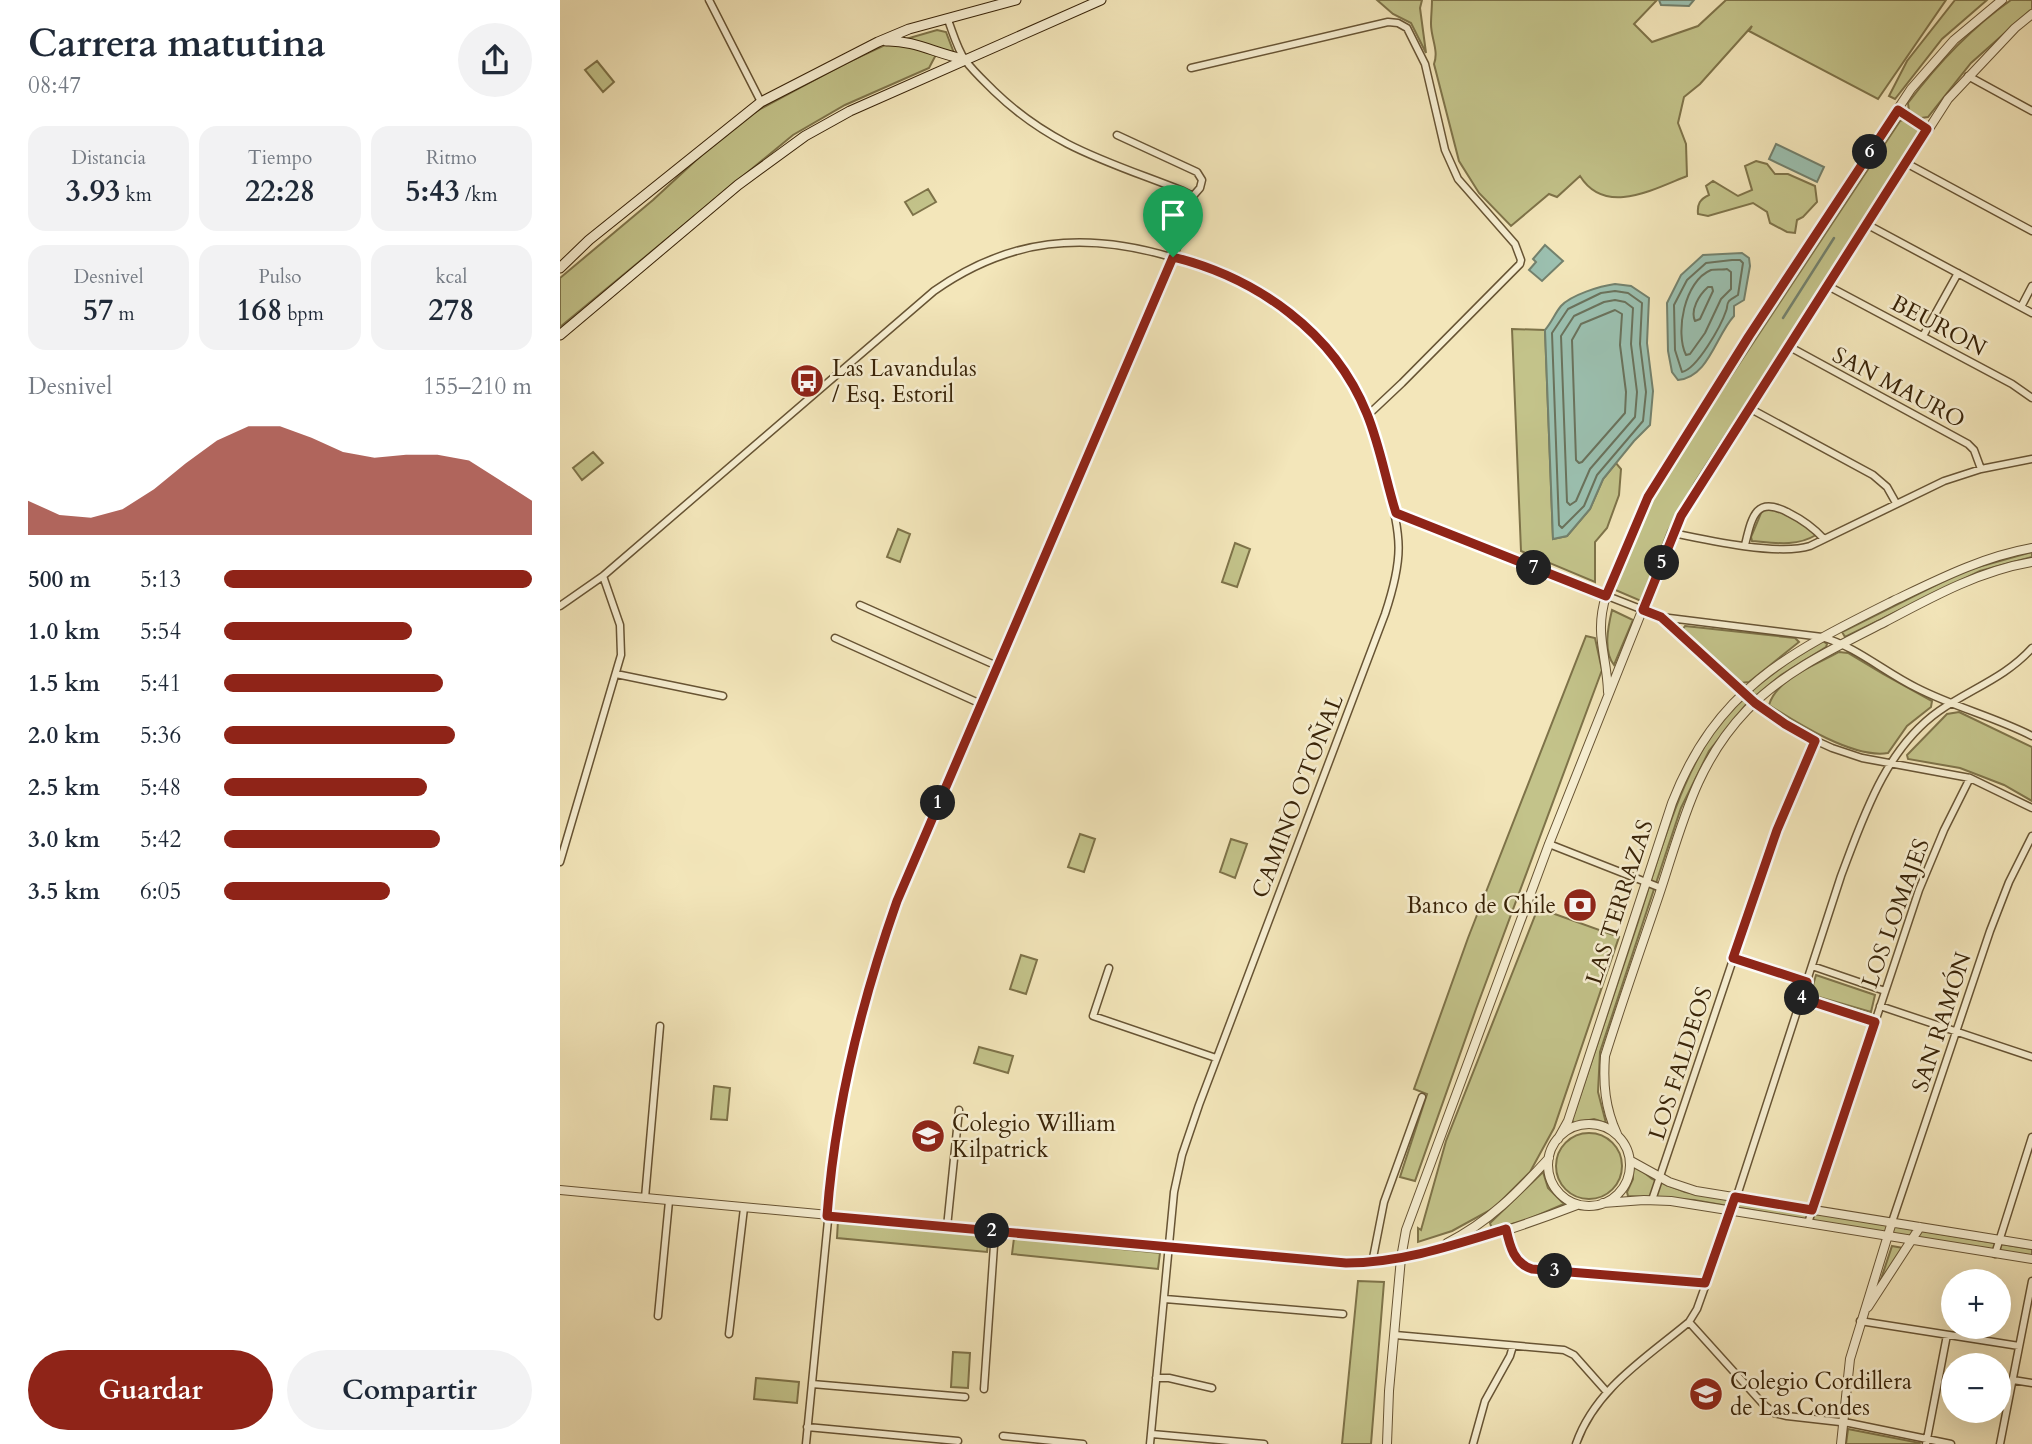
<!DOCTYPE html>
<html lang="es">
<head>
<meta charset="utf-8">
<style>
	:root { --surface:#fff; --page:#f2f2f3; --text:#1f2937; --muted:#747a83; --accent:#8f2418 }
	body { margin:0; font-family:Cardo,serif; background:var(--page); color:var(--text); height:100vh; display:flex; flex-direction:column; font-size:26px; white-space:nowrap }
	* { box-sizing:border-box; margin:0 }
	p { font-size:23px; color:var(--muted) }
	.icon { flex:none; width:38px; height:38px; fill:none; stroke:currentColor; stroke-width:2; stroke-linecap:round; stroke-linejoin:round }
	.map { position:relative; flex:1; overflow:hidden }
	.details { display:flex; flex-direction:column; background:var(--surface); width:560px }
	.details>* { flex:none }
	.fabs { position:absolute; left:1381px; top:1269px; display:grid; gap:14px }
	.fabs a { display:grid; place-items:center; width:70px; height:70px; border-radius:50%; background:var(--surface); box-shadow:0 7px 28px #0002; font-size:35px }
	.pin { position:absolute; display:grid; place-items:center; width:60px; height:60px; color:#fff; margin:-72px -30px; border-radius:50% 50% 50% 0; rotate:-45deg; box-shadow:0 0 7px #0007 }
	.pin .icon { rotate:45deg }
	.km { position:absolute; width:35px; height:35px; margin:-18px; border-radius:50%; background:#222; color:#fff; font-size:19px; line-height:35px; text-align:center }
	.round { display:grid; place-items:center; flex:none; width:74px; height:74px; border-radius:37px; background:var(--page) }
	.headline { display:flex; align-items:center; justify-content:space-between; height:119px; padding:0 28px }
	h1 { font-size:38px; font-weight:800; line-height:52px }
	.stats { display:grid; grid-template-columns:repeat(3,1fr); gap:10px; height:119px; padding:7px 28px }
	.stats div { display:grid; align-content:center; border-radius:18px; background:var(--page); text-align:center }
	.stats b { font-size:30px; font-weight:800 }
	.stats small { font-size:19px; font-weight:400 }
	.stats p { font-size:19px }
	.chart { height:196px; padding:14px 28px }
	.chart p { display:flex; justify-content:space-between }
	.chart svg { width:100%; height:126px; margin-top:7px; fill:var(--accent); opacity:.7 }
	.cta { display:flex; gap:14px; margin-top:auto; padding:14px 28px }
	.cta a { flex:1; height:80px; border-radius:42px; background:var(--accent); color:#fff; font-size:28px; font-weight:800; line-height:80px; text-align:center }
	.cta a+a { background:var(--page); color:var(--text) }
	ul { padding:0 28px; list-style:none; font-size:23px }
	li { display:grid; grid-template-columns:112px 84px 1fr; align-items:center; height:52px }
	li i { height:18px; border-radius:9px; background:var(--accent) }
	main { display:flex; flex:1; min-height:0 }
	.map>svg:first-child { display:block }
	.green { fill:#c3c38a; stroke:#7e7349; stroke-width:2 }
	.water { fill:#9bc0b0; stroke:#73816d; stroke-width:2 }
	.lines { fill:none; stroke-linecap:round; stroke-linejoin:round }
	.shore { stroke:#6a725c; stroke-width:2 }
	.stream { stroke:#73816d; stroke-width:2.5 }
	.minor-casing { stroke:#675434; stroke-width:9 }
	.tertiary-casing { stroke:#675434; stroke-width:10 }
	.secondary-casing { stroke:#382308; stroke-width:11 }
	.minor { stroke:#f7efd2; stroke-width:6 }
	.tertiary { stroke:#f7efd2; stroke-width:8 }
	.secondary { stroke:#f7efd2; stroke-width:9 }
	.route-casing { stroke:#fff; stroke-width:14 }
	.route { stroke:#8f2418; stroke-width:9 }
	.labels { text-anchor:middle; stroke-width:5; stroke-linejoin:round; paint-order:stroke }
	.street-label { font-size:23px; fill:#382308; stroke:#f7efd2 }
	.poi-label { font-size:23px; fill:#382308; stroke:#f7efd2; text-anchor:start }
</style>
</head>
<body>
<main>
<section class="details">
<div class="headline"><div><h1>Carrera matutina</h1><p>08:47</p></div><a class="round"><svg class="icon" aria-label="share" viewBox="0 0 24 24"><path d="M12 15V3M7 8l5-5 5 5M5 13v7h14v-7"/></svg></a></div>
<div class="stats">
<div><p>Distancia</p><b>3.93<small> km</small></b></div>
<div><p>Tiempo</p><b>22:28</b></div>
<div><p>Ritmo</p><b>5:43<small> /km</small></b></div>
</div>
<div class="stats">
<div><p>Desnivel</p><b>57<small> m</small></b></div>
<div><p>Pulso</p><b>168<small> bpm</small></b></div>
<div><p>kcal</p><b>278</b></div>
</div>
<div class="chart"><p><span>Desnivel</span>155–210 m</p>
<svg viewBox="0 0 160 44" preserveAspectRatio="none"><path d="M0 44V32L10 37L20 38L30 35L40 28L50 19L60 11L70 6L80 6L90 10L100 15L110 17L120 16L130 16L140 18L150 25L160 32V44z"/></svg>
</div>
<ul>
<li><b>500 m</b>5:13<i style="width:100%"></i></li>
<li><b>1.0 km</b>5:54<i style="width:61%"></i></li>
<li><b>1.5 km</b>5:41<i style="width:71%"></i></li>
<li><b>2.0 km</b>5:36<i style="width:75%"></i></li>
<li><b>2.5 km</b>5:48<i style="width:66%"></i></li>
<li><b>3.0 km</b>5:42<i style="width:70%"></i></li>
<li><b>3.5 km</b>6:05<i style="width:54%"></i></li>
</ul>
<div class="cta"><a>Guardar</a><a>Compartir</a></div>
</section>
<div class="map">
<svg width="1472" height="1444" viewBox="0 0 1472 1444">
	<rect width="100%" height="100%" fill="#f3e6ba"/>
	<filter id="stains"><feTurbulence type="fractalNoise" baseFrequency=".00286" numOctaves="4"/><feColorMatrix values="0 0 0 0 .2 0 0 0 0 .09 0 0 0 0 .02 0 0 0 .5 -.17"/></filter>
	<radialGradient id="worn" r=".72"><stop offset=".6" stop-color="#630" stop-opacity="0"/><stop offset="1" stop-color="#630" stop-opacity=".3"/></radialGradient>
	<path class="green" d="M817,0H862L860,8L866,53L851,23L833,14Z
		M872,0H1097L1074,24L1092,42L1138,26L1166,0H1386L1318,99L1189,31L1192,26L1140,84L1124,97L1118,123L1126,144L1127,176C1092,190 1045,216 1020,176L997,197L989,194L951,226L919,193L899,161L874,64C879,51 871,38 871,24C871,16 872,8 872,0Z
		M1395,0H1427L1382,39L1335,99L1329,96L1347,61Z
		M1451,0H1472V9L1411,63L1368,117L1361,118L1349,111L1348,103C1378,63 1410,29 1451,0Z
		M377,30L386,32L394,53L379,49L369,68L285,105L233,135L0,327V278L93,200L172,127L202,108L284,64L325,45Z
		M37,61L54,82L43,92L25,70Z
		M1345,119L1358,128L1361,133L1135,482L1108,531L1081,601L1053,589L1093,494L1340,121Z
		M1196,161L1207,164L1215,174H1228L1255,186L1257,202L1243,217L1237,220L1235,233L1227,232L1210,223L1207,212L1193,203L1148,216L1138,214C1137,204 1140,199 1149,195L1146,186L1153,181L1178,196L1192,190L1185,166Z
		M368,189L376,202L353,215L345,202Z
		M952,329L985,330L993,539L1007,536L1030,509L1043,479L1056,463L1061,469L1059,495L1047,528L1035,542V582L961,551Z
		M33,452L43,463L22,480L13,468Z
		M1206,508C1222,509 1244,524 1256,535C1236,547 1215,543 1192,541L1191,537L1201,513Z
		M338,529L350,534L340,562L327,557Z
		M675,543L690,549L677,587L662,582Z
		M1472,552V557L1420,571L1285,637L1282,632L1404,571Z
		M1052,610L1073,620L1054,665C1043,651 1048,627 1052,610Z
		M1125,626L1235,638L1239,642L1189,682L1180,683L1122,630Z
		M1026,636L1035,638L1042,670L916,1009L855,1181L840,1177L867,1094L854,1089L908,938Z
		M1263,641L1267,644L1266,647L1221,675L1197,695L1193,694L1192,690L1227,663Z
		M1279,652L1288,653L1323,674L1372,701L1371,707L1347,726L1328,753C1294,759 1237,723 1209,705C1217,678 1256,665 1279,652Z
		M1184,699L1187,703L1149,751L1121,808L1040,1052L1038,1092L1046,1123L1034,1119L1014,1123L1012,1120C1033,1056 1055,992 1076,928C1098,861 1127,742 1184,699Z
		M1399,712L1472,747V801L1444,785L1400,768L1348,759L1347,755L1387,714Z
		M520,834L535,839L524,872L508,867Z
		M671,839L687,844L675,878L660,872Z
		M978,908L1059,937L994,1128L970,1172L934,1208L892,1231L858,1242V1228L861,1230L886,1141Z
		M461,955L477,960L466,994L450,989Z
		M1256,975L1315,995L1311,1012L1252,995L1251,992Z
		M419,1047L453,1056L448,1073L414,1063Z
		M154,1086L170,1088L167,1120L151,1119Z
		M996 1166a33 33 0 1 1 66 0a33 33 0 1 1-66 0Z
		M1076,1166L1092,1179L1125,1192L1472,1249V1256L1335,1235L1134,1200L1068,1196L1067,1192L1073,1179V1168Z
		M983,1172L988,1188L1004,1204L964,1221L932,1229L930,1223Z
		M278,1220L429,1234L427,1252L277,1238Z
		M454,1238L600,1253L598,1269L452,1254Z
		M1332,1246L1343,1248L1320,1282Z
		M798,1281L824,1282L811,1444H782Z
		M393,1352L410,1353L408,1388L391,1387Z
		M196,1378L239,1382L237,1403L194,1399Z
		M1288,1429L1360,1443L1359,1444H1286Z"/>
	<path class="water" d="M1099,0H1134L1129,6L1101,5Z
		M1216,144L1264,167L1257,182L1209,159Z
		M985,245L1003,261L982,281L969,270L976,262L973,259Z
		M1182,253L1189,258L1190,266L1184,300L1174,306V316C1156,335 1149,377 1118,380L1112,372L1108,351L1107,303L1121,275L1143,255Z
		M1055,284L1071,286L1089,298L1087,343L1093,391L1090,425L1074,441L1043,479L1030,509L1007,536L993,539L985,330C992,322 995,313 1001,306C1011,295 1040,286 1055,284Z"/>
	<g class="lines">
		<path class="shore" d="M1172,260H1180L1183,263L1178,295C1175,297 1172,298 1169,301C1166,305 1168,307 1166,311C1161,326 1137,369 1122,372L1115,350L1114,305L1127,280L1146,263Z
			M1167,269L1171,272V289L1161,299L1145,333L1130,354L1126,355C1115,333 1124,281 1151,270C1155,269 1163,270 1167,269Z
			M1148,287H1152L1153,291L1140,319L1135,321C1130,310 1139,295 1148,287Z
			M1055,291L1068,293L1082,303L1080,344L1086,392L1083,421L1037,475L1024,506L1002,528L999,525L992,333L1008,309L1041,293Z
			M1055,300L1065,302L1073,308L1071,344L1077,392L1075,417L1030,469L1016,501L1010,505L1007,502L1001,336L1014,316L1044,302Z
			M1055,310L1062,314L1060,345L1066,392L1065,413L1022,462L1019,463L1016,460L1012,340L1021,324Z"/>
		<path class="stream" d="M1223,318L1274,238"/>
		<g class="minor-casing">
			<path id="minor" d="M149,0L201,102
				M631,68L828,22L838,23L847,28L865,64L885,150L898,179L955,244L961,260L960,264L842,383L808,415
				M1408,76L1472,111
				M557,135L637,172L642,180L640,188L633,196
				M1346,163L1472,231
				M1308,225L1472,313
				M1268,286L1452,384L1472,398
				M1461,307L1472,286
				M1363,336L1398,273
				M1228,346L1408,444L1414,450L1421,469
				M1189,408L1313,475L1327,487L1336,503
				M836,513L1101,617L1262,637C1297,647 1324,672 1357,688C1394,707 1435,717 1472,736
				M1113,533C1146,540 1219,556 1250,546L1384,481L1421,469L1472,459
				M1185,545C1192,516 1196,495 1229,513C1243,520 1253,527 1264,539
				M300,605L437,666
				M0,606L43,576L374,291C449,238 525,231 611,257C630,262 649,266 667,274C755,314 803,382 825,474C840,536 846,551 825,614L639,1105L622,1155L614,1192L590,1444
				M1102,619L1195,703L1241,734L1272,748L1302,758L1410,778L1472,808
				M275,638L421,704
				M56,674L163,696
				M989,844L1101,888
				M0,862L61,655L60,625L43,576
				M1173,958L1247,982
				M1252,966L1325,991
				M549,968L533,1016L656,1058
				M1241,997L1315,1022
				M1320,1006L1472,1057
				M85,1198L100,1026
				M1092,1200L1217,829L1255,741
				M1332,1222L1430,931L1449,882L1472,836
				M1248,1223L1359,890L1384,830L1410,778
				M387,1227L399,1110
				M946,1229C950,1247 954,1263 972,1269L1145,1283
				M1435,1254L1472,1137
				M812,1263L824,1202L862,1097
				M605,1299L783,1314
				M98,1316L109,1201
				M1300,1321L1459,1346
				M1129,1322L1203,1404L1214,1413L1227,1416L1289,1423L1391,1444
				M169,1334L184,1208
				M835,1335L1004,1350L1014,1355L1046,1391
				M596,1378H609L652,1388
				M1453,1380L1472,1383
				M252,1384L405,1397
				M424,1389L435,1231
				M247,1427L398,1441
				M592,1434L704,1444
				M443,1436L523,1444
				M246,1444L276,1139L287,1075L310,981L352,862L635,206L633,196L623,191C550,162 493,148 434,91C424,81 413,71 405,60C397,48 393,33 388,20
				M913,1444L925,1401L950,1356L953,1346
				M1016,1444C1035,1389 1086,1358 1129,1322L1137,1309L1172,1211L1281,876C1303,818 1325,749 1379,711C1410,689 1445,678 1472,648
				M1366,1444L1387,1335
				M1440,1444L1472,1281"/>
		</g>
		<g class="tertiary-casing">
			<path id="tertiary" d="M1338,110L1368,129
				M1048,692C1047,655 1034,634 1046,596L1088,497L1189,336L1351,89L1394,40L1442,0
				M988 1165a41 41 0 1 1 82 0a41 41 0 1 1-82 0Z
				M1057,1134C1045,1108 1043,1084 1045,1056C1062,1002 1081,948 1099,895C1122,826 1135,764 1187,710C1226,670 1276,647 1325,622C1372,597 1419,571 1472,562
				M998,1139L1008,1121L1112,803C1157,688 1229,653 1333,601C1379,579 1422,557 1472,548
				M1071,1161L1109,1182L1136,1191L1472,1245
				M0,1190L786,1263C856,1263 952,1230 1017,1205
				M1043,1203L1084,1200L1111,1201L1472,1259
				M887,1243C929,1222 958,1192 989,1158
				M1308,1307L1360,1227
				M827,1444L829,1391L841,1258L846,1230L989,844L1113,533L1143,481L1388,99L1455,28L1472,14
				M1281,1444L1290,1359L1332,1222"/>
		</g>
		<g class="secondary-casing">
			<path id="secondary" d="M326,41C354,40 377,54 404,59
				M0,268L29,240L201,102L318,42L349,29L456,0
				M0,335L178,185L245,136L290,111L541,0"/>
		</g>
		<use href="#minor" class="minor"/>
		<use href="#tertiary" class="tertiary"/>
		<use href="#secondary" class="secondary"/>
	</g>
	<g class="lines">
		<g class="route-casing">
			<path id="route" d="M1338,110L1367,129L1121,516L1083,610L1101,617L1111,626L1195,703L1225,724L1255,741L1217,830L1173,958L1247,982L1241,998L1315,1022L1252,1210L1175,1197L1145,1283L972,1269C954,1263 950,1247 946,1229C894,1245 841,1263 786,1263L267,1216C275,1108 301,1003 337,901L613,257C697,278 774,332 807,414C820,446 826,481 836,513L1046,596L1088,497L1189,336Z"/>
		</g>
		<use href="#route" class="route"/>
	</g>
	<defs>
		<g id="bus-disc" transform="scale(1.75)"><circle r="9.5" fill="#8f2418" stroke="#f7efd2"/><path d="M-5-6H5V4H4V6H2V4H-2V6H-4V4H-5ZM-3.5-4V0h7V-4ZM-3.5 1.2v1.5H-2V1.2ZM2 1.2v1.5H3.5V1.2Z" fill="#fff"/></g>
		<g id="bank-disc" transform="scale(1.75)"><circle r="9.5" fill="#8f2418" stroke="#f7efd2"/><path d="M-6-4H6V4H-6ZM0-2.3a2.3 2.3 0 1 0 0 4.6a2.3 2.3 0 1 0 0-4.6Z" fill="#fff"/></g>
		<g id="school-disc" transform="scale(1.75)"><circle r="9.5" fill="#8f2418" stroke="#f7efd2"/><path d="M0-5L7-2L0 1L-7-2ZM-4 1L0 2.5L4 1V4Q0 6-4 4Z" fill="#fff"/></g>
	</defs>
	<g fill-rule="evenodd">
		<use href="#bus-disc" x="247" y="381"/>
		<use href="#bank-disc" x="1020" y="905"/>
		<use href="#school-disc" x="368" y="1136"/>
		<use href="#school-disc" x="1146" y="1394"/>
	</g>
	<g class="labels">
		<g class="street-label">
			<text transform="translate(1379 325) rotate(28)" y="8">BEURON</text>
			<text transform="translate(1339 387) rotate(28)" y="8">SAN MAURO</text>
			<text transform="translate(737 796) rotate(-69)" y="8">CAMINO OTOÑAL</text>
			<text transform="translate(1059 902) rotate(-72)" y="8">LAS TERRAZAS</text>
			<text transform="translate(1335 913) rotate(-70)" y="8">LOS LOMAJES</text>
			<text transform="translate(1381 1022) rotate(-72)" y="8">SAN RAMÓN</text>
			<text transform="translate(1120 1063) rotate(-72)" y="8">LOS FALDEOS</text>
		</g>
		<g class="poi-label">
			<text x="272" y="376">Las Lavandulas<tspan x="272" dy="26">/ Esq. Estoril</tspan></text>
			<text x="996" y="913" text-anchor="end">Banco de Chile</text>
			<text x="392" y="1131">Colegio William<tspan x="392" dy="26">Kilpatrick</tspan></text>
			<text x="1170" y="1389">Colegio Cordillera<tspan x="1170" dy="26">de Las Condes</tspan></text>
		</g>
	</g>
	<rect width="100%" height="100%" filter="url(#stains)"/>
	<rect width="100%" height="100%" fill="url(#worn)"/>
</svg>
<div class="fabs">
<a>+</a>
<a>−</a>
</div>
<div class="pin" style="left:613px;top:257px;background:#1e9e55"><svg class="icon" aria-label="arrive" viewBox="0 0 24 24"><path d="M6 21V4h12l-3 4 3 4H6"/></svg></div>
<b class="km" style="left:378px;top:803px">1</b>
<b class="km" style="left:432px;top:1231px">2</b>
<b class="km" style="left:995px;top:1271px">3</b>
<b class="km" style="left:1242px;top:998px">4</b>
<b class="km" style="left:1102px;top:563px">5</b>
<b class="km" style="left:1310px;top:152px">6</b>
<b class="km" style="left:974px;top:568px">7</b>
</div>
</main>
</body>
</html>
